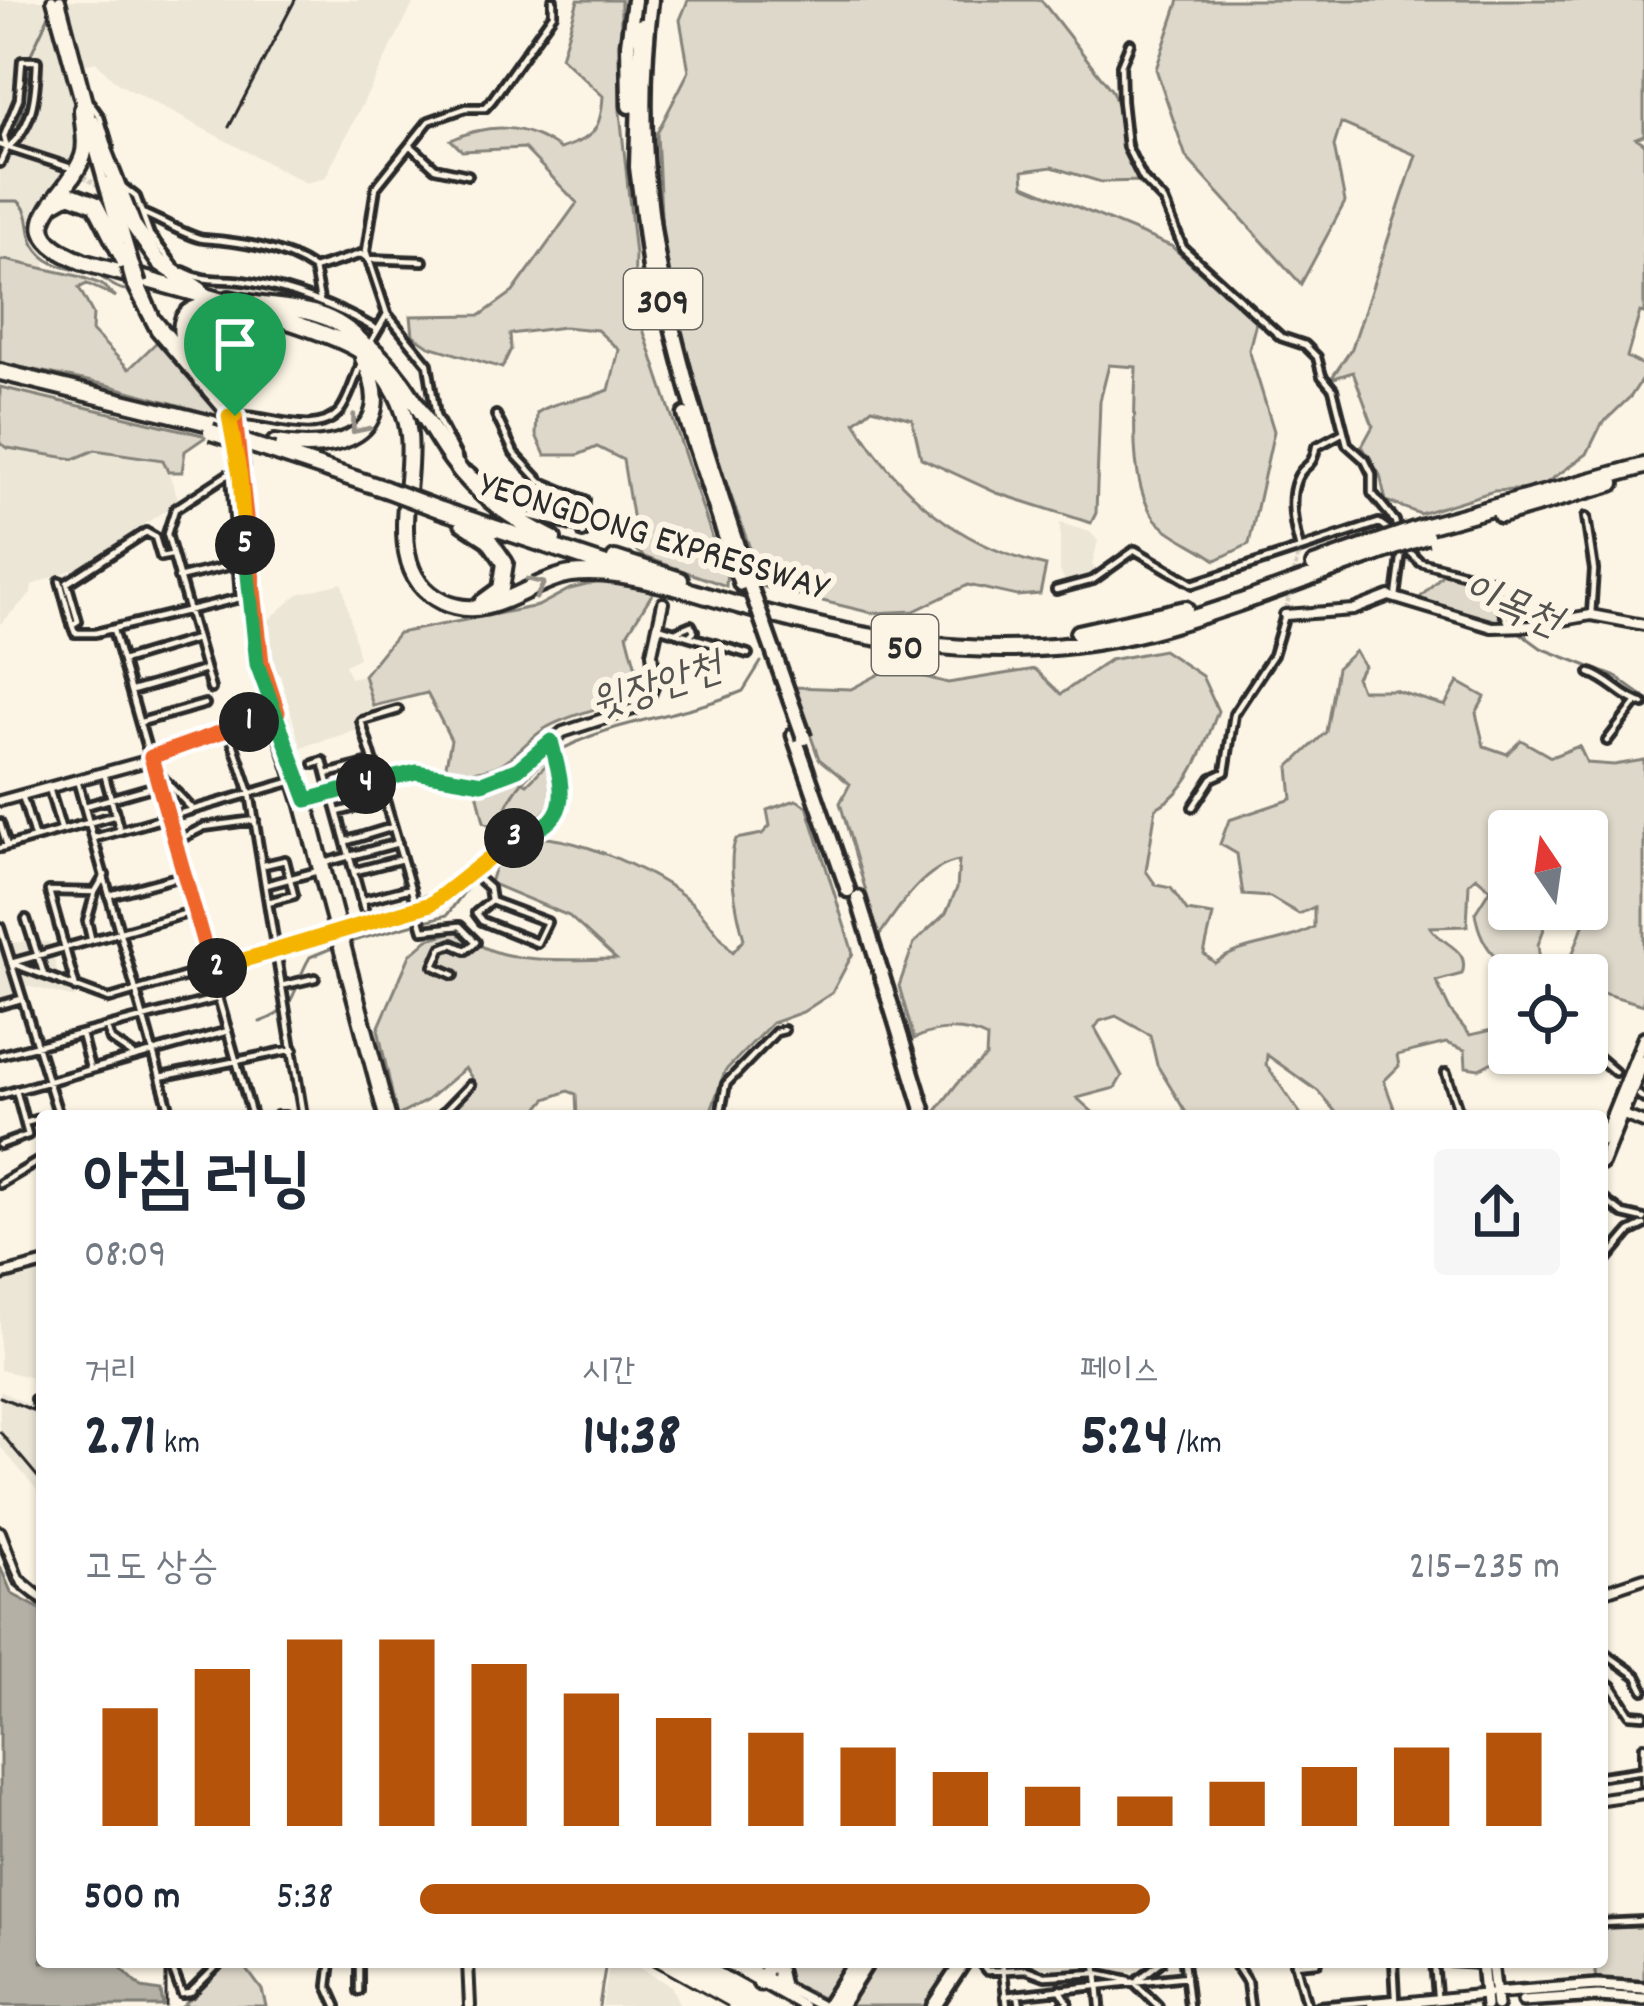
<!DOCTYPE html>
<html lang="ko">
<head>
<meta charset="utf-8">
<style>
	:root { --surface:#fff; --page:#f6f6f7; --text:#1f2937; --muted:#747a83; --accent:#b45309 }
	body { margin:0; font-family:Dekko,"Poor Story",sans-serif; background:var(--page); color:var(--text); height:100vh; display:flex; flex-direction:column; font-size:45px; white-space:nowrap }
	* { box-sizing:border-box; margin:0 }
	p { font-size:39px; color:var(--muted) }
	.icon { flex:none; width:66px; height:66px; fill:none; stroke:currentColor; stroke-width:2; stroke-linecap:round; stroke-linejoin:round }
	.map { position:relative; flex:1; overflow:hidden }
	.drawer { position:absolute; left:36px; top:1110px; width:1572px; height:858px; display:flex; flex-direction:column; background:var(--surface); border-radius:12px; box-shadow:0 3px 9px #0004 }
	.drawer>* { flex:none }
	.needle { width:78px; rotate:347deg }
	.controls { position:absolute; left:1488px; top:810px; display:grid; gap:24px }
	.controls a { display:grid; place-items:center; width:120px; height:120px; border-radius:12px; background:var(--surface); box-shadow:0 3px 9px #0004; font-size:60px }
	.pin { position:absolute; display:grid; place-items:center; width:102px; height:102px; color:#fff; margin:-123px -51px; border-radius:50% 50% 50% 0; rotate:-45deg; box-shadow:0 0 12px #0007 }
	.pin .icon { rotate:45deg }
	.km { position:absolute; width:60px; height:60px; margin:-30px; border-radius:50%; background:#222; color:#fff; font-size:33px; line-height:60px; text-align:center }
	.round { display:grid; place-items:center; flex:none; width:126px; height:126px; border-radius:12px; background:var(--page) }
	.overview { display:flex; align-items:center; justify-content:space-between; height:204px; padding:0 48px }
	h1 { font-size:66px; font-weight:800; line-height:90px }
	.stats { display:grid; grid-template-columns:repeat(3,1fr); gap:18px; height:204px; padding:12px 48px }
	.stats div { display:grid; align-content:center }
	.stats b { font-size:60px; font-weight:800 }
	.stats small { font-size:33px; font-weight:400 }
	.stats p { font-size:33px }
	.chart { height:336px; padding:24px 48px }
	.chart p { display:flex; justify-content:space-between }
	.chart svg { width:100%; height:216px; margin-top:12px; stroke:var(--accent); stroke-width:6 }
	ul { padding:0 48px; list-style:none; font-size:39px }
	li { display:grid; grid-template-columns:192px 144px 1fr; align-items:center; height:90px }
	li i { height:30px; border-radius:15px; background:var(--accent) }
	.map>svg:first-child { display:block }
	.built { fill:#ece6d7 }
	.green { fill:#ded8ca; stroke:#84827a; stroke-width:3 }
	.water { fill:#b4b0a5; stroke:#7d7b74; stroke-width:3 }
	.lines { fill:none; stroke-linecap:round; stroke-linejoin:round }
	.stream { stroke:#7d7b74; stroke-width:3 }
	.minor-tunnel { stroke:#d2cdc0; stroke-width:4.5; stroke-dasharray:4.5 2; stroke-linecap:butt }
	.tertiary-tunnel { stroke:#d2cdc0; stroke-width:8; stroke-dasharray:8 4; stroke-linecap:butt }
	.pedestrian-casing { stroke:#2b2b2b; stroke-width:14 }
	.minor-casing { stroke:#2b2b2b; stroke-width:14 }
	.tertiary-casing { stroke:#2b2b2b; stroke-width:16 }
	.secondary-casing { stroke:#2b2b2b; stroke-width:18 }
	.trunk-casing { stroke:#2b2b2b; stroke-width:21 }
	.motorway-casing { stroke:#2b2b2b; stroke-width:22 }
	.pedestrian { stroke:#fcf5e5; stroke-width:4.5 }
	.minor { stroke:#fcf5e5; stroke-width:4.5 }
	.tertiary { stroke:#fcf5e5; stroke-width:8 }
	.secondary { stroke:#fcf5e5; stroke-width:9 }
	.trunk { stroke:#fcf5e5; stroke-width:12 }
	.motorway { stroke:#fcf5e5; stroke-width:14 }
	.rail { stroke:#2b2b2b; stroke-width:3 }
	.secondary-bridge-casing { stroke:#2b2b2b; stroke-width:18; stroke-linecap:butt }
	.trunk-bridge-casing { stroke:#2b2b2b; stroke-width:21; stroke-linecap:butt }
	.motorway-bridge-casing { stroke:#2b2b2b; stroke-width:22; stroke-linecap:butt }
	.secondary-bridge { stroke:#fcf5e5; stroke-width:9 }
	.trunk-bridge { stroke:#fcf5e5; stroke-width:12 }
	.motorway-bridge { stroke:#fcf5e5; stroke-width:14 }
	.oneway { stroke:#949088 }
	.split-1-casing { stroke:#fff; stroke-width:24 }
	.split-2-casing { stroke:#fff; stroke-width:24 }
	.split-3-casing { stroke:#fff; stroke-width:24 }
	.split-4-casing { stroke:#fff; stroke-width:24 }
	.split-5-casing { stroke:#fff; stroke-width:24 }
	.split-6-casing { stroke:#fff; stroke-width:24 }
	.split-1 { stroke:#f0652b; stroke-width:15 }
	.split-2 { stroke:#f0652b; stroke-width:15 }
	.split-3 { stroke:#f5b400; stroke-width:15 }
	.split-4 { stroke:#22a559; stroke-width:15 }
	.split-5 { stroke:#22a559; stroke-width:15 }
	.split-6 { stroke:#f5b400; stroke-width:15 }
	.labels { text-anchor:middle; stroke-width:12; stroke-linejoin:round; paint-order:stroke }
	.shield { fill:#fcf5e5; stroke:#6a6863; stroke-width:3 }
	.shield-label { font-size:36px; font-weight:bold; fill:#2b2b2b }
	.street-label { font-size:39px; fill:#2b2b2b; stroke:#fcf5e5 }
	.water-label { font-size:42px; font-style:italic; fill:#545350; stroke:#fcf5e5 }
</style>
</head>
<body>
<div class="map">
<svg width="1644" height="2006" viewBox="0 0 1644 2006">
	<rect width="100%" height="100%" fill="#fcf5e5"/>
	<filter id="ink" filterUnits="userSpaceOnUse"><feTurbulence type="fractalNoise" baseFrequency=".00833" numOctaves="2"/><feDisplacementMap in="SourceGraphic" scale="24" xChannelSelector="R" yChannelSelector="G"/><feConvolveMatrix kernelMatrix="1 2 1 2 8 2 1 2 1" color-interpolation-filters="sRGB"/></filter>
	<g filter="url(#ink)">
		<path class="built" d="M0,0H415L325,178L306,183L117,83L96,62L69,68L83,131L77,161L66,180L48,191L36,213L37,233L46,253L45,269L0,261Z
			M0,443L74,459L95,450L164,460L179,501L84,565L32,585L31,594L0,624Z
			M1060,523L1090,532L1098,541L1092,565L1100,574L1080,588L1065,581L1060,571Z
			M342,583L359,658L345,665L350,678L364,675L374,714L358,719V730L301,747L280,675H274L264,624L298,594Z
			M31,941L50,942L59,979L74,986L75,998L19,984L22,1003L0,1008V944Z
			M42,1268V1380L0,1370V1281Z
			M0,1391L37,1409L42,1417V1496L0,1446Z
			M610,1962H629L671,1986L680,2006H602Z"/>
		<path class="green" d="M578,0H621L620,112L635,255L634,302L717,552L727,564L726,586L644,557L617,534L632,515L623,460L597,447L578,455H545L536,435L537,413C557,399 586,400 609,390L619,350L597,330L564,327L510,334L511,349L502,368L429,346L413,335L411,316L481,315L513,292L577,203L524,148L462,151L451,140C491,122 525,124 560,149C593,138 601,131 603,96L561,57Z
			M688,0H1041L1112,91L1147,181L1101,182L1052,167L1023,171L1024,185L1171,246L1256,322L1249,350L1274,431L1249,544L1216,560C1199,547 1175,538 1160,524C1127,493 1135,409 1136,367L1109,365L1100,401L1096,513L1091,523L997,493L921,458L912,419L872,408L855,422C901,497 960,546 1046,566L1040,594L1017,596L968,585L914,611L872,613L764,587L687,375L663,256L657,133L689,71L680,20Z
			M1179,0H1644V135L1636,138L1644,143V313L1640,312L1627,357L1644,366V376L1631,396L1601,425L1587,454L1538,489L1494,491L1420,514L1386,501L1380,475L1362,446L1373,426L1353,372L1331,379L1352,348L1416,155L1341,123L1334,146L1345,202L1301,284L1186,157L1156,69Z
			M5,260L78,276L101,284L116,297L87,284L79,288L93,314L92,331L129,369L160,339L225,418L107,385L0,363V261Z
			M0,387L207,436L185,451L182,472H168L163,460L95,450L74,459L8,448L0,443Z
			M1445,572C1490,581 1492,582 1507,626L1416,602Z
			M607,580L654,591L627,634L641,687C614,709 577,710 546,728C529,738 517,755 501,764C482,773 464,772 445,770L451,740L427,693L373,706L364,675L398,633L538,606L570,589Z
			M1163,650L1202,676L1218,711C1204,747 1191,790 1156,808L1146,871L1156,885L1171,888L1187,911L1213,915L1204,954L1215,963C1244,942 1283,945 1314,927V907L1299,914L1270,897L1243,895L1237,854L1220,844L1229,820L1292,799L1289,767L1326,732L1337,668L1355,651L1364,666L1356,677L1361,690H1394L1445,706L1458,682L1485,697L1476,713L1484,746L1507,754L1521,740L1551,757L1579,746L1587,763L1614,765L1644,760V1005L1592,990L1587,1007V975H1569L1570,961L1585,920L1580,909H1587V831H1509V909H1537L1544,929L1538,945L1542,975C1506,975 1481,951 1475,913L1490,889L1476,877L1469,883L1467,926L1430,927C1441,945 1471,948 1462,974L1436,981L1451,1012L1470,1035L1492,1030L1502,1057L1479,1069L1466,1067L1465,1050L1446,1043L1397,1055L1399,1066L1384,1081L1397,1116H1339L1318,1091L1267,1055L1266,1065L1302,1116H1188L1157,1065L1150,1035L1116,1016L1100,1021L1095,1028L1122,1076L1115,1088L1077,1098L1097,1116H938L936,1111L959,1081L986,1057L987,1038C964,1027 937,1027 914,1039L899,986L914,943L946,913L957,888L959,861C925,866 898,908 879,936L840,803L850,784L819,759L793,687L851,689L891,668L948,683L1035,669L1061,694L1110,660Z
			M549,762L558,792C545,816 531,826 505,833L484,822L476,787L514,776L527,784Z
			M796,800L807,806L853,953L832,993L803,1012L772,1023L725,1071L709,1116H577L576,1094L568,1091L546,1099L532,1116H444L476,1084L465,1068L426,1101L397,1116L378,1029L410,955L428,939L461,930C492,968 570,959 616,959L569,916L490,883C494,870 498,851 511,843C549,820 662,874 691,902C706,917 719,936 733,952L744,939C737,914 726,861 736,839L762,834L770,826L767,810Z
			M1602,1927H1644V1985L1596,1980L1594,1962H1602Z
			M227,1962H248L245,1967L262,1990L266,2006H183Z
			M781,1962H848L837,1979L858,1990L877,1962H957L928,2006H840L785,1981Z"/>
		<path class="water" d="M0,1566L12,1594L42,1610V1962H115L142,1988L161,1991L163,2006H0Z"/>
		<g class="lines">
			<path class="stream" d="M30,56L50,13
				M17,124L29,100V70
				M0,201H18C32,213 26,230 34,245C47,268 71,268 92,273C104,276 111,288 125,290
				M1422,600L1507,624
				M1515,629L1541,648L1616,677L1644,697
				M492,848C519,718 645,732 743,691L761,662
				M346,943L447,915L490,857
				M260,1022C301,1008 291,988 310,957L337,946
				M599,2006L606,1962"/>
			<path class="minor-tunnel" d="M78,173L104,189
				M1293,580L1299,550
				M1285,615L1290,591"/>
			<path class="tertiary-tunnel" d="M1458,2003L1522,1996"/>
			<g class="pedestrian-casing">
				<path id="pedestrian" d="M324,863L398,843
					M266,885L318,871
					M170,1962L182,1994"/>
			</g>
			<g class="minor-casing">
				<path id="minor" d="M1130,43L1121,65L1122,101L1127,147L1143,179L1164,201L1183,248L1281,337L1305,345L1317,357L1322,376L1333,389L1347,444L1365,460L1372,474V493L1395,521L1398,533
					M22,61H37C36,93 34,127 7,148L4,136L19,99Z
					M90,103L100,117L109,147
					M0,145L68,167
					M410,145L435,168L468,175
					M0,163L7,148
					M122,186L136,197L150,235L174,265
					M142,213C156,218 193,239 204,239C240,242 282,247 314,269L320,300
					M314,269L361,254L368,259L423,261
					M183,271C207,284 224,277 249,282C293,290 337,307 376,329
					M370,343L387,314
					M496,415L514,453L541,482L585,500L583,534
					M241,416C269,415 316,438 339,412C348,402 354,380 360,366
					M458,458L436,416L428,364L387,314L366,251L376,187L429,121L466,108H485L492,100L553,14V0
					M469,471L526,515L584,529
					M1586,517L1594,570L1591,615
					M1406,548L1420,562L1489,580L1510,627
					M1300,549C1294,528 1288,499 1297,479C1304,462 1312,471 1316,447L1342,433
					M178,578L237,564
					M60,581L72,625
					M1056,590L1093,580L1135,550L1193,584L1379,523L1396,535
					M1396,597L1402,551
					M72,625L75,633H95L240,598L231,476
					M72,625L78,621L67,583L146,532L155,537L161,557L171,555
					M658,627L748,654
					M113,630L252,1116
					M677,631L691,625L694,631L690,635
					M122,661L196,639
					M1590,673C1611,680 1624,699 1644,704
					M211,689L167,534L175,509L227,475H245
					M132,691L205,670
					M141,722L205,704
					M230,734L250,793L303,1116
					M1607,741L1636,703
					M314,764L323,761L329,784
					M155,770L192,809
					M104,773L120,831
					M327,774L374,762
					M378,776L361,721L398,710
					M77,780L171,1116
					M380,783L423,930L460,926L476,942L466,950L452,944L442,948L434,966L454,975
					M49,788L61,828
					M22,795L34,836
					M334,801L364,909
					M85,806L159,785
					M1193,807L1212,778L1225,772L1234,714L1273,655L1285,615
					M338,812L385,799
					M0,823L7,846
					M94,838L290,782
					M176,841L204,827L255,820
					M347,841L393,827
					M0,848L116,815
					M264,865L285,860L294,895L268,902
					M356,871L402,859
					M470,871L489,888L491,901L476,913L482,921L537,943L547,922L491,901
					M110,895L185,875
					M364,900L411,888
					M26,919L44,975
					M0,927L59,1116
					M91,938L87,921L95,892
					M11,963L109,999L335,932
					M11,963L195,911
					M285,985L315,978
					M76,988L49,891L95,892L105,875
					M0,1005L21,999
					M108,1031L111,1040L133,1055
					M81,1034L90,1068
					M1587,1048L1615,1072
					M0,1055L219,998
					M1446,1073L1460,1116
					M160,1077L294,1049
					M0,1095L228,1031
					M1639,1095L1644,1099
					M277,1116H285
					M440,1116L470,1085
					M720,1116L726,1084L776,1032L784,1030
					M25,1123L42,1118
					M0,1145L28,1135L16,1090
					M0,1184L42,1159
					M1602,1198L1623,1214L1644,1219
					M1602,1265L1630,1232L1644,1225
					M42,1397L35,1399L42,1414
					M1602,1651L1637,1676L1644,1690
					M1602,1680L1612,1686L1630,1714L1644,1715
					M1644,1746V1783
					M1602,1776L1644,1770
					M1602,1923L1644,1921
					M331,1962L328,1986L337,2006
					M980,1962L987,1971L1026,1969L1045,1976L1097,1973L1129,1980
					M1002,1962L1007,2006
					M1096,1962L1100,2006
					M1184,1962L1189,2006
					M1234,1962L1247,1982L1250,2006
					M1295,1962L1307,2006
					M1434,1962L1437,1995
					M1450,1962L1480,1964
					M1295,1964L1318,1962
					M1139,1979L1161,1962
					M1134,1982L1158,2006
					M1060,1989L1068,2002L1063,2006
					M359,1991V1962
					M182,1994L190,1993L221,1962
					M1018,1994L1020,2006
					M1005,1996L1186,1976
					M1318,2006L1396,1999L1394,1962"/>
			</g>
			<g class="tertiary-casing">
				<path id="tertiary" d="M52,0L82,108
					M60,0L92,121
					M90,134L120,241
					M109,181L134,266
					M132,284L156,331L229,416L240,475L257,665L300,802L384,1116
					M140,284L155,318L222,400
					M235,416L244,466
					M1285,615L1353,610L1389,596L1492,627L1530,626L1591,615L1644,625
					M263,666L307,799L390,1116
					M382,779L416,772L482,783L518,769L563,732L646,705L655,682L652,653L663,603
					M307,799L376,781
					M0,801L143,762L276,713
					M342,929L444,896L500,845L542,829L562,801L551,741
					M1621,1114L1644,1123
					M0,1275L42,1264
					M0,1532L18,1579L42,1599
					M1602,1592L1644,1578
					M1602,1799L1644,1793
					M468,1962L470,2006
					M724,1962L803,2006
					M743,1965L821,2006
					M1372,2006L1488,1994"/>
			</g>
			<g class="secondary-casing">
				<path id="secondary" d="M1602,1141L1644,1037
					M1602,1164L1644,1060
					M1482,1962L1486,2006
					M1492,1962L1497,2006
					M1495,1993L1597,1985L1644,1988
					M1523,2001L1598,1996L1644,1999"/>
			</g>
			<g class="trunk-casing">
				<path id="trunk" d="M651,0C623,216 685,385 750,586
					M641,25L637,167L652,285
					M629,106L628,44L634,0
					M685,415L741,584
					M794,735L848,890
					M858,898L925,1116
					M776,1962L782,1988
					M740,1963L760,1962
					M760,1983L770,1962
					M828,2006L856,1962
					M839,2006L867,1962
					M934,2006L963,1962"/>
			</g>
			<g class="motorway-casing">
				<path id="motorway" d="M82,109C82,124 88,141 83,156C67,202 0,228 83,262C136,278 337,327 367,356C390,377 405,404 409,435C415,487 381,573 443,602C490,624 527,581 571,574C610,569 651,582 688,590
					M92,122L133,225L159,262L200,290
					M55,202L69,194L95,204L127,266
					M229,299C288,313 327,300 371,352
					M213,305C193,306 178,313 182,336L231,402L235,416
					M370,347C407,379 424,421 452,460C478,497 513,519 553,539
					M0,372L213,424
					M275,443C337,454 402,435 363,358
					M274,452L385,489
					M441,510L624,571
					M1501,515L1612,483
					M463,523L489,540L505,563L501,589L482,603
					M1423,527L1644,466
					M615,559L680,580
					M1314,565L1371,545
					M680,588C834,635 987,673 1148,631C1225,611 1300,580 1375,554
					M1078,633L1185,609"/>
			</g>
			<use href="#pedestrian" class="pedestrian"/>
			<use href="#minor" class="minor"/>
			<use href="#tertiary" class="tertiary"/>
			<use href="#secondary" class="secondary"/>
			<use href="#trunk" class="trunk"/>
			<use href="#motorway" class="motorway"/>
			<path class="rail" d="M229,127L295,0
				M0,1282L42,1270
				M0,1397L42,1414
				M0,1432L42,1482
				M0,1544L20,1590L42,1604
				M648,1962L727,2006
				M166,2006V1962"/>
			<g class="secondary-bridge-casing">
				<path id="secondary-bridge" d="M127,266L132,284
					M134,266L140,284"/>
			</g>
			<g class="trunk-bridge-casing">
				<path id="trunk-bridge" d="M750,586L804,738"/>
			</g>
			<g class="motorway-bridge-casing">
				<path id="motorway-bridge" d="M211,432L274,452
					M385,489L441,510
					M1371,545L1423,527
					M1375,554L1426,536"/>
			</g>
			<use href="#secondary-bridge" class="secondary-bridge"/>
			<use href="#trunk-bridge" class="trunk-bridge"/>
			<use href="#motorway-bridge" class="motorway-bridge"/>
		</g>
		<defs><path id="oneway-chevron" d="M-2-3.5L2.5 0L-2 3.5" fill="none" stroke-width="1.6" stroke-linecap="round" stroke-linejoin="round" transform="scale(3)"/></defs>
		<g class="oneway">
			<use href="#oneway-chevron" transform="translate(358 426) rotate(130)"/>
			<use href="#oneway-chevron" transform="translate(537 586) rotate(-25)"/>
		</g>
	</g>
	<g class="lines" filter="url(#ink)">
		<g class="split-1-casing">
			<path id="split-1" d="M235,416L262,663L278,712L249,722"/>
		</g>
		<g class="split-2-casing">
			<path id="split-2" d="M217,968L211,969L151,757L249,722"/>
		</g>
		<g class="split-3-casing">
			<path id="split-3" d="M217,968L431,904L514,838"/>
		</g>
		<g class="split-4-casing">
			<path id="split-4" d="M366,784L416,772L482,783L518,769L551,741C564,791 575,823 514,838"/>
		</g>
		<g class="split-5-casing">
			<path id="split-5" d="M245,545L257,664L307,800L366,784"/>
		</g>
		<g class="split-6-casing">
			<path id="split-6" d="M235,416H229L240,476L245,545"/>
		</g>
		<use href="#split-1" class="split-1"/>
		<use href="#split-2" class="split-2"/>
		<use href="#split-3" class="split-3"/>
		<use href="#split-4" class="split-4"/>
		<use href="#split-5" class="split-5"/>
		<use href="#split-6" class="split-6"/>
	</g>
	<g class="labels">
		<g class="shield">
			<rect x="624" y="269" width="78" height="60" rx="9"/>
			<rect x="872" y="615" width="66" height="60" rx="9"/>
		</g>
		<g class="shield-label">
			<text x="663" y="312">309</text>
			<text x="905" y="658">50</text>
		</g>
		<g class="street-label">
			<text transform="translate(655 533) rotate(17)" y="14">YEONGDONG EXPRESSWAY</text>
		</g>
		<g class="water-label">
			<text transform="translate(1513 602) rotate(22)" y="15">이목천</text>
			<text transform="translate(655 683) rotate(-18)" y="15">윗장안천</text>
		</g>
	</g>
</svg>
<div class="controls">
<a><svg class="needle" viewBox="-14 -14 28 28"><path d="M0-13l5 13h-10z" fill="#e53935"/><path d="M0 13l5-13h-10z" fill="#747a83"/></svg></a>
<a><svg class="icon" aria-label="locate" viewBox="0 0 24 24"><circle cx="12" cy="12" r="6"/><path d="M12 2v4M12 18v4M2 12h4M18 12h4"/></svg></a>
</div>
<div class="pin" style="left:235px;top:416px;background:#1e9e55"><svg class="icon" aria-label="arrive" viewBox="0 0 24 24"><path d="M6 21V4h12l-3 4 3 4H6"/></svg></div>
<b class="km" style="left:249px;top:722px">1</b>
<b class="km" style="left:217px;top:968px">2</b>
<b class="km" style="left:514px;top:838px">3</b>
<b class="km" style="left:366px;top:784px">4</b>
<b class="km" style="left:245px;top:545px">5</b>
<section class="drawer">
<div class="overview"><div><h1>아침 러닝</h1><p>08:09</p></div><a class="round"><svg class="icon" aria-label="share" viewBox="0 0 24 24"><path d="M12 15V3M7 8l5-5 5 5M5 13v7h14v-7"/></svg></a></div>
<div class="stats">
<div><p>거리</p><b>2.71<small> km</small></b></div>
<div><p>시간</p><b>14:38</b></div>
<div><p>페이스</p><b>5:24<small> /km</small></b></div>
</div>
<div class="chart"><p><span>고도 상승</span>215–235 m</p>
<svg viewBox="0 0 160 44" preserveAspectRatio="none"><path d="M5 44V20M15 44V12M25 44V6M35 44V6M45 44V11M55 44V17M65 44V22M75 44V25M85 44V28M95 44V33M105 44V36M115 44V38M125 44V35M135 44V32M145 44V28M155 44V25"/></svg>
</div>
<ul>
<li><b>500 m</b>5:38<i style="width:64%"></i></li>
</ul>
</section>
</div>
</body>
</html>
